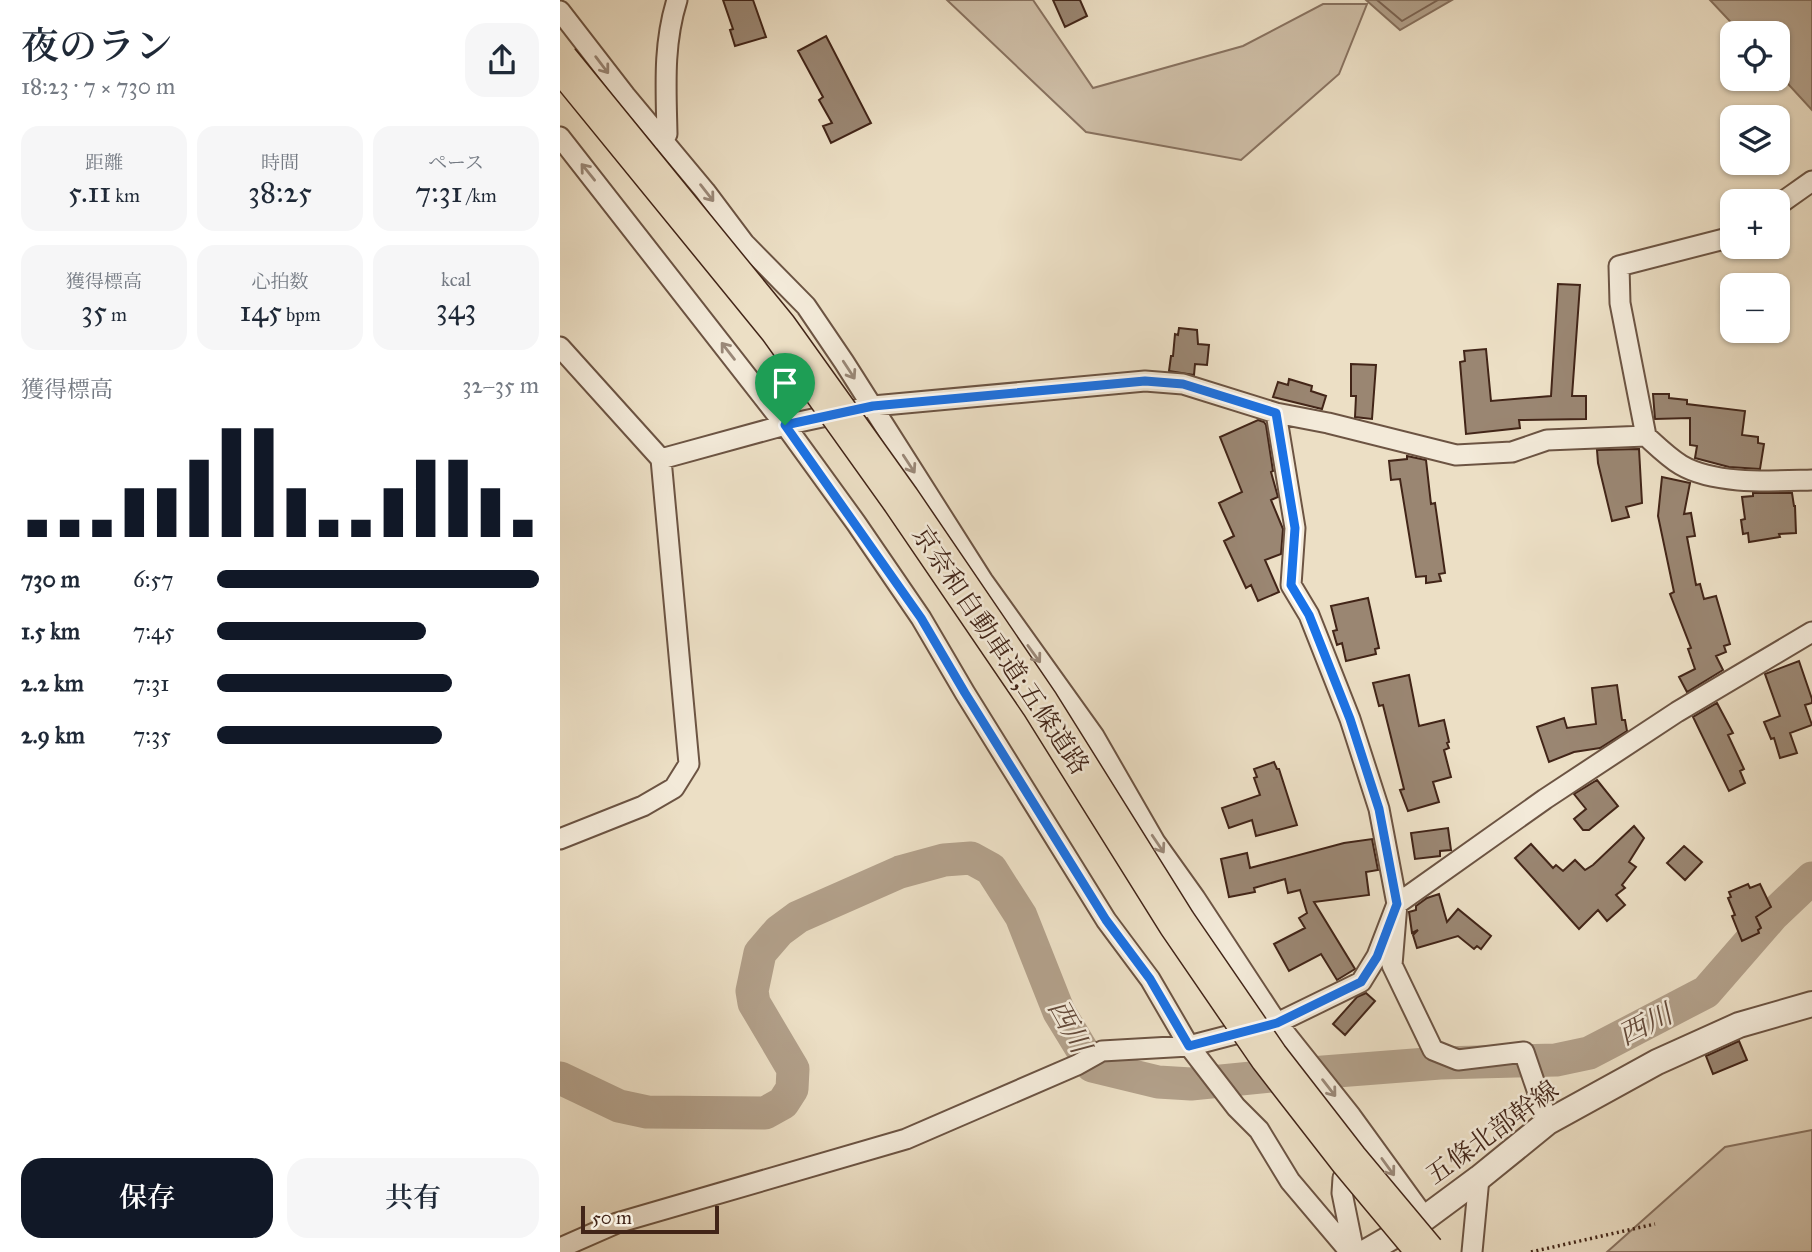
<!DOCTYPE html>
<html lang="ja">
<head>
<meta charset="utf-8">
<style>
	:root { --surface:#fff; --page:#f6f6f7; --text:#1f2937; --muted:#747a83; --accent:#111827 }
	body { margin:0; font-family:"IM FELL Great Primer","Noto Serif JP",serif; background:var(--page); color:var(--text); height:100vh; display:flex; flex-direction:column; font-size:26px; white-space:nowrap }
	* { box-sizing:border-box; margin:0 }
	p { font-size:23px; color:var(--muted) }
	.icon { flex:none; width:38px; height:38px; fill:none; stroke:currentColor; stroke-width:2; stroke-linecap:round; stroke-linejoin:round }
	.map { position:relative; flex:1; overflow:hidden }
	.panel { display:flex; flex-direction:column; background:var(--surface); width:560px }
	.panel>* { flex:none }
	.controls { position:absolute; left:1160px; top:21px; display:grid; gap:14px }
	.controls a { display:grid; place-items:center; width:70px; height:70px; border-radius:14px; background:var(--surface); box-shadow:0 2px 5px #0004; font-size:35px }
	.scale { position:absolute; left:21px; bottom:18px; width:138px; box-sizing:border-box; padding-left:7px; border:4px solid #422518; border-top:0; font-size:19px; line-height:24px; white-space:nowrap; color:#422518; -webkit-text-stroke:5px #f3ead9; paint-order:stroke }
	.pin { position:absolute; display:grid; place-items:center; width:60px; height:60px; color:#fff; margin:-72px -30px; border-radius:50% 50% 50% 0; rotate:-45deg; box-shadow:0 0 7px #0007 }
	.pin .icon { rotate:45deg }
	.round { display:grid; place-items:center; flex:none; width:74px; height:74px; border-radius:21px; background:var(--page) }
	.head { display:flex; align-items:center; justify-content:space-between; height:119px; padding:0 21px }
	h1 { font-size:38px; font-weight:600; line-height:52px }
	.stats { display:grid; grid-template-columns:repeat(3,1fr); gap:10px; height:119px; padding:7px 21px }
	.stats div { display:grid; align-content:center; border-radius:18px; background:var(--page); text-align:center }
	.stats b { font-size:30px; font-weight:600 }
	.stats small { font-size:19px; font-weight:400 }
	.stats p { font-size:19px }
	.chart { height:196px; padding:14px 21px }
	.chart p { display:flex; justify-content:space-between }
	.chart svg { width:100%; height:126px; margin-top:7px; stroke:var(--accent); stroke-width:6 }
	.action { display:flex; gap:14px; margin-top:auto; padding:14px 21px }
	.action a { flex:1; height:80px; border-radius:21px; background:var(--accent); color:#fff; font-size:28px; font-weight:600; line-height:80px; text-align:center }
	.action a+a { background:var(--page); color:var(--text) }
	ul { padding:0 21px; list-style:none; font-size:23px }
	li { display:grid; grid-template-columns:112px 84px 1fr; align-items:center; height:52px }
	li i { height:18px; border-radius:9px; background:var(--accent) }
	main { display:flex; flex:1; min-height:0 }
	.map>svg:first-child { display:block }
	.green { fill:#cfbfa8; stroke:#887260; stroke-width:2 }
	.water { fill:#b2a08a; stroke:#856f5c; stroke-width:2 }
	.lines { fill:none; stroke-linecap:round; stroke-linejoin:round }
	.shore { stroke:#7a6251; stroke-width:2 }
	.river { stroke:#b2a08a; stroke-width:33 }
	.building { fill:#9a8672; stroke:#422518; stroke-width:2 }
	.minor-casing { stroke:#6c5443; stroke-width:23 }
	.tertiary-casing { stroke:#6c5443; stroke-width:28 }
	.path { stroke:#422518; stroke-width:3.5; stroke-dasharray:2 3.5; stroke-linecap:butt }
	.minor { stroke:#f3ead9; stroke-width:19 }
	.tertiary { stroke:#f3ead9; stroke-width:24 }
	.motorway-bridge-casing { stroke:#422518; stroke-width:40; stroke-linecap:butt }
	.motorway-bridge { stroke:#ecdfc5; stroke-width:37 }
	.oneway { stroke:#9a8878 }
	.route-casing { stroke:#fff; stroke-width:14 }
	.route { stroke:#1a73e8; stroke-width:9 }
	.labels { text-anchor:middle; stroke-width:5; stroke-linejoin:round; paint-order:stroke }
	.street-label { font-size:26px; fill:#422518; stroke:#f3ead9 }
	.water-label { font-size:28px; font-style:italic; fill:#644a3a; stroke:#f3ead9 }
</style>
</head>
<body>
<main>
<section class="panel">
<div class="head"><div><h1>夜のラン</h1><p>18:23 · 7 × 730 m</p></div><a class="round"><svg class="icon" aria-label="share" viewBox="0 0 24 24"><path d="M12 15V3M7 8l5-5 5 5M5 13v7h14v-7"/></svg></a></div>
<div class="stats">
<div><p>距離</p><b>5.11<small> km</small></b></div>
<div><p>時間</p><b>38:25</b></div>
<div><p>ペース</p><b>7:31<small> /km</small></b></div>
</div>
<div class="stats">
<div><p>獲得標高</p><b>35<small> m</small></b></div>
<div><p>心拍数</p><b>145<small> bpm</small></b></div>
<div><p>kcal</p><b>343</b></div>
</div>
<div class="chart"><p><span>獲得標高</span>32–35 m</p>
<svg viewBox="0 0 160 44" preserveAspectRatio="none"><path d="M5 44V38M15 44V38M25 44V38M35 44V27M45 44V27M55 44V17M65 44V6M75 44V6M85 44V27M95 44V38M105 44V38M115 44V27M125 44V17M135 44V17M145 44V27M155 44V38"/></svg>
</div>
<ul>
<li><b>730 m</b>6:57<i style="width:100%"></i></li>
<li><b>1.5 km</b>7:45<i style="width:65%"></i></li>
<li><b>2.2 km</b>7:31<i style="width:73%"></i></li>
<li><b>2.9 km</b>7:35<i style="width:70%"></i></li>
</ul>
<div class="action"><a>保存</a><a>共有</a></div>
</section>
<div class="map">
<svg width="1252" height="1252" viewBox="0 0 1252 1252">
	<rect width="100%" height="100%" fill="#ecdfc5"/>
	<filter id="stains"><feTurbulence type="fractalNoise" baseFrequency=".00286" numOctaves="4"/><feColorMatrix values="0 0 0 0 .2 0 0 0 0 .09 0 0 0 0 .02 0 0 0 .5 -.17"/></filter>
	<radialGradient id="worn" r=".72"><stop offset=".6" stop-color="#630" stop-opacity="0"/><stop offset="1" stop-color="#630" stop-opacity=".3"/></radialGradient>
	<path class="green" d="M387,0H473L533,88L683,46L763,4H807L779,74L681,160L526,132Z
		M1252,1130V1252H1047L1165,1147Z"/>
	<path class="water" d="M806,0H892L840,30Z
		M1150,0H1252V110L1218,73V33H1181Z"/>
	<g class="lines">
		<path class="shore" d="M817,0L842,21L878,0"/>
		<path class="river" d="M0,1078L59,1106L87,1112L205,1113L223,1103L232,1089L233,1069L194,1003L192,991L200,953L219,931L238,917L340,872L384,860L411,858L431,869L461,916L499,1012L532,1066L598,1082L631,1084L712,1076L880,1063L996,1060L1029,1053L1146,992L1213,915L1252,878"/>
	</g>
	<path class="building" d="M163,0H193L206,37L175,46L170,30L173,29Z
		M493,0H520L527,16L505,27Z
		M266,36L311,123L271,143L263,126L272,123L259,100L263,97L238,51Z
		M998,284L1020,285L1012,396H1026V419L959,420L960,428L906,434L900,362L905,361L904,351L926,349L931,401L991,396Z
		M619,328L637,330L638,344L649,345L647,365L635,364L634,375L609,371L611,356H613L615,334L618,335Z
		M791,364L816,365L812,419L795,417L796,396H791Z
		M729,379L752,386L751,391L766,396L762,409L713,397L718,382L728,385Z
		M1093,394H1109V398L1127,400V404L1185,411L1182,435L1198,437V443L1204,444L1200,469L1169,467L1135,458L1137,446L1130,445V418L1095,419Z
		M698,420L704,422L706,425L713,471L711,472L718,497L711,500L723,529L721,554L705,560L719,592L698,601L691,585L686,588L664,541L674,536L659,503L682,492L660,437Z
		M1079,449L1082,503L1066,507L1069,517L1052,521L1038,463L1037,450Z
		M847,456L866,460L871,504L875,503L885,573L879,574L881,581L866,583V576L856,577L840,479L831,480L829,461L847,459Z
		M1102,477L1130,483L1124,514L1131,513L1135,536L1127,537L1136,585L1140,584L1144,599L1156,596L1170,644L1164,646L1166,652L1156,656L1163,670L1127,692L1119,677L1135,669L1128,649L1131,648L1110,594L1114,592L1098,516Z
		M1193,493H1232L1234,506H1235L1236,533L1219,534L1220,537L1189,542L1188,533L1183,534L1181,520L1185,519L1182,497L1193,496Z
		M808,598L819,648L815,649L816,654L786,661L782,643L777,645L773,631L777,630L771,606Z
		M1239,661L1252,699V703L1245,705L1252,725L1230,733L1237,753L1220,758L1214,738L1211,739L1204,722L1220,716L1205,674Z
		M849,675L859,726L884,720L889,742L887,743L889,748L884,750L891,777L873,782L879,802L848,811L840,790L844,789L823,705L819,706L813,683Z
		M1057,685L1062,720H1065L1067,731L1040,748L1014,752L989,762L977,727L1004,718L1007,728L1036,724L1032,688Z
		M1157,703L1173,733L1168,735L1184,769L1180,771L1185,783L1169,791L1133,717Z
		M714,762L717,769H719L737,825L696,836L692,820L669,828L662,808L700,795L694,778L697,777L694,769Z
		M1037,780L1058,806L1029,830H1023L1014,819L1026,809L1014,794Z
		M1074,826L1084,838L1069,862L1076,867L1062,885L1065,888L1056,895L1065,905L1047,921L1038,910L1019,929L955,858L971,844L993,868L996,865L1003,871L1015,860L1025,870L1033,865Z
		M888,828L891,850L880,851V856L855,859L851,833Z
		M812,839L818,870L806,872L809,895L754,902L795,969L777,980L761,954L729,971L714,944L745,928L739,918L747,913L740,890L728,893L725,879L694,888L695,892L669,897L661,859L687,853L690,868L784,843Z
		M1124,846L1142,862L1125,880L1107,863Z
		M1188,884L1190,888L1200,884L1211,907L1196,917L1201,928L1198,930L1199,933L1182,941L1172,916L1175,915L1168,898L1171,897L1169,892Z
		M879,894L887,922L898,909L931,936L921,949L917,946L914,949L898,936L857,948L853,935L858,930L852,933L849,912L856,910V906L867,898Z
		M806,993L815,1001L785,1035L773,1024L797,997Z
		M1179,1041L1187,1060L1153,1074L1146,1056Z"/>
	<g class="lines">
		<g class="minor-casing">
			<path id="minor" d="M0,11L65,95L145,191L184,243L246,306L284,362L423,581L534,736L595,842L635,898L717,1023L791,1116L865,1218
				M0,137L225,425L296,523L361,618L405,693L546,920L590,979L629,1046L676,1107L699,1130L730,1181L790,1252
				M103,141L107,134C106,87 103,45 117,0
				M1218,205L1252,181
				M1172,237L1059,266L1060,303L1086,436C1097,446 1108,457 1121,465C1155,485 1213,481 1252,480
				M0,347L101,459L225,425L313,406L585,381L623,384L716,413L768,423L896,455L952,452L987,440L1086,436
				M716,413L735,528L731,585L749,615L790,719L819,809L837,904L832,965L873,1050L898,1060L964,1052L988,1122
				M0,839L83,806L114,788L129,764L101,459
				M0,1248L57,1223L346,1139L517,1065L542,1051L629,1046L717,1023L801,982L817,956L837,904L985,799L1117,712L1252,632
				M794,1252L782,1193L783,1178L797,1159
				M912,1252L919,1178"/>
		</g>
		<g class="tertiary-casing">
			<path id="tertiary" d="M806,1252L865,1218L919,1178L988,1122L1097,1062L1179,1025L1252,1004"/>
		</g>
		<path class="path" d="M971,1252L1095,1224"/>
		<use href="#minor" class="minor"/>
		<use href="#tertiary" class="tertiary"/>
		<g class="motorway-bridge-casing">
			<path id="motorway-bridge" d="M0,61L218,328L341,500L480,704L617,923L709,1057L789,1160L866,1252"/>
		</g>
		<use href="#motorway-bridge" class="motorway-bridge"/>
	</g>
	<defs><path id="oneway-shaft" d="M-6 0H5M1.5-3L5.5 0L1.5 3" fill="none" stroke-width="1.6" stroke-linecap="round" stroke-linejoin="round" transform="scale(1.75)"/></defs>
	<g class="oneway">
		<use href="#oneway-shaft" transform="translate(42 65) rotate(53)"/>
		<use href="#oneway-shaft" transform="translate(28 172) rotate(-129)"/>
		<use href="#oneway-shaft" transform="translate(147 193) rotate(52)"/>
		<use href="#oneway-shaft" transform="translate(168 351) rotate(-128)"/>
		<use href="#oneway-shaft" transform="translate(289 370) rotate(57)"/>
		<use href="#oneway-shaft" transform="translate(349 464) rotate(57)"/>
		<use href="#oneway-shaft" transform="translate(474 654) rotate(54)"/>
		<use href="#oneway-shaft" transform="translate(598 844) rotate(56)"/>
		<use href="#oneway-shaft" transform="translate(769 1088) rotate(52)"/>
		<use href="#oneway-shaft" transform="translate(828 1167) rotate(54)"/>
	</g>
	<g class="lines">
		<g class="route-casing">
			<path id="route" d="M585,381L623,384L716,413L735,528L731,585L749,615L790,719L819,809L837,904L817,957L801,982L717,1023L629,1046L590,979L546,920L405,693L361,618L225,425L313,406Z"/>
		</g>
		<use href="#route" class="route"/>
	</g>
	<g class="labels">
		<g class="street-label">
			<text transform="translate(441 650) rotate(56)" y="9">京奈和自動車道;五條道路</text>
			<text transform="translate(932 1132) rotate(-36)" y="9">五條北部幹線</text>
		</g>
		<g class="water-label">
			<text transform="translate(1085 1024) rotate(-27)" y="10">西川</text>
			<text transform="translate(510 1026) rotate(61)" y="10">西川</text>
		</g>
	</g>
	<rect width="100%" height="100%" filter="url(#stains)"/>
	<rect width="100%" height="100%" fill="url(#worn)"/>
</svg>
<div class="controls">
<a><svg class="icon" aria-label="locate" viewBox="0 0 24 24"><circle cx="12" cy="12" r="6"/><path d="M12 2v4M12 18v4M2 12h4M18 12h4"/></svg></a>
<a><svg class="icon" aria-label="layers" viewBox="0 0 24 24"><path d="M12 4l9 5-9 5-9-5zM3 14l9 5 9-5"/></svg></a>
<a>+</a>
<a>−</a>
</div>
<div class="scale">50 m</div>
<div class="pin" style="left:225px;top:425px;background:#1e9e55"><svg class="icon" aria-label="arrive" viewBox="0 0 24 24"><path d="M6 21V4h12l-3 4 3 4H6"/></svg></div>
</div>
</main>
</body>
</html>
